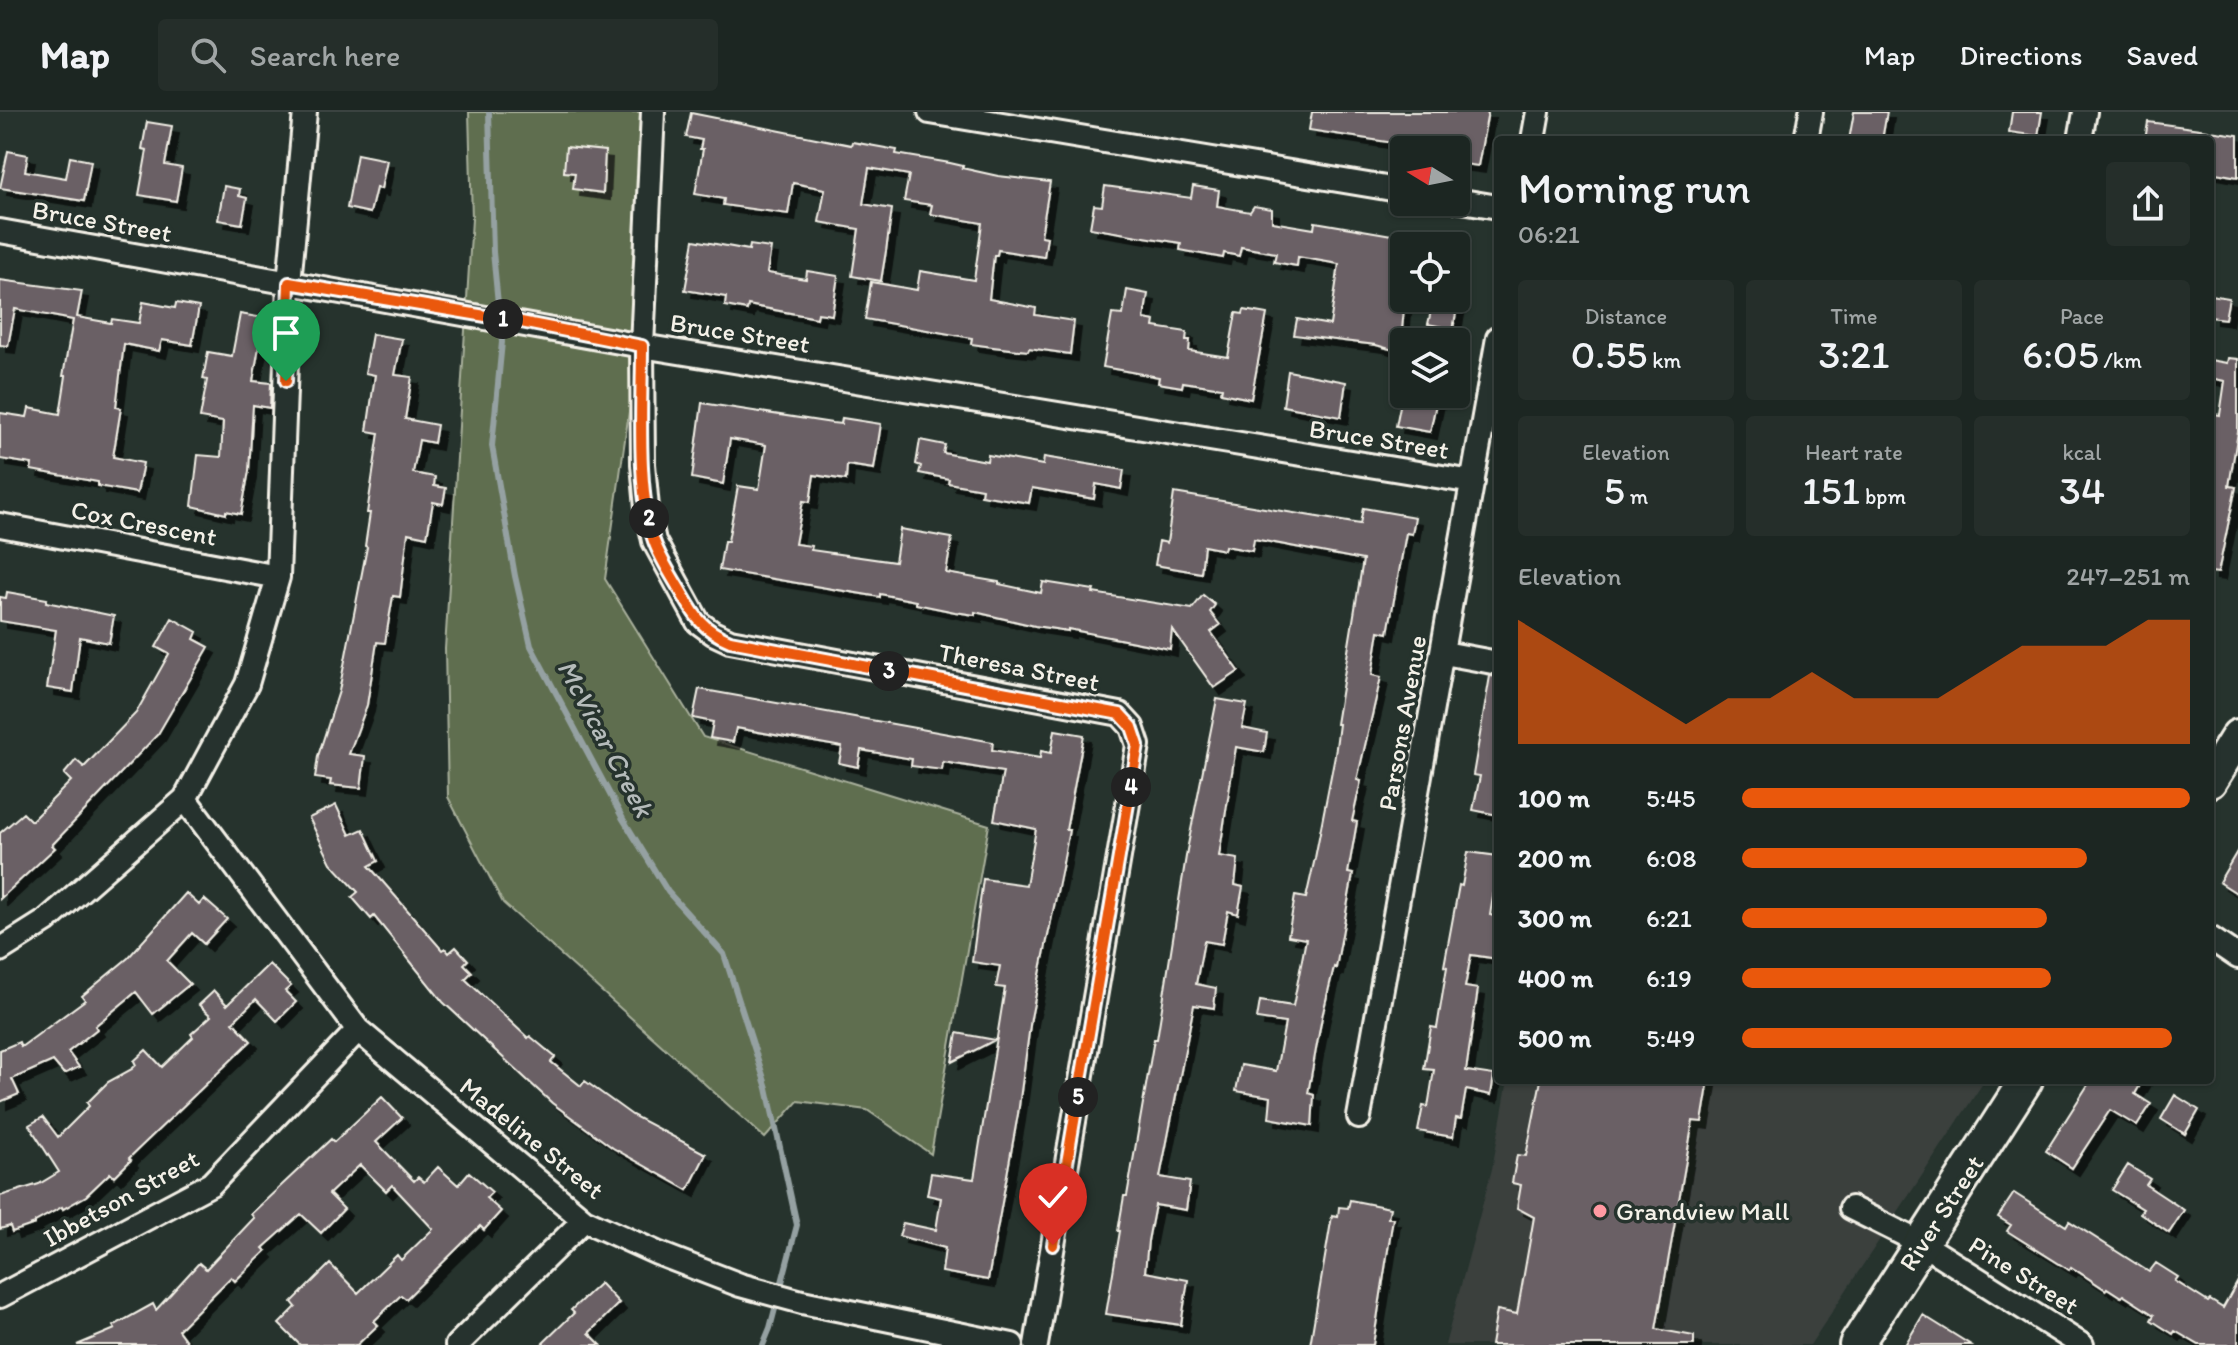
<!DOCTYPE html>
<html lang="en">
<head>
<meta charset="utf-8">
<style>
	:root { --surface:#1c2622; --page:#252e2a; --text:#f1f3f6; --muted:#a0a5a5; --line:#3a4340; --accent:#ea580c }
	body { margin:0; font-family:Itim,sans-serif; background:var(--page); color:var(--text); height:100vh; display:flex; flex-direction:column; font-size:30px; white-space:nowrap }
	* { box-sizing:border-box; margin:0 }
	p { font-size:26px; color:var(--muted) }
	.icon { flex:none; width:44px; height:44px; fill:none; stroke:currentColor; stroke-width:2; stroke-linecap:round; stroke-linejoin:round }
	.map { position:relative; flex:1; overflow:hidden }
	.sheet { position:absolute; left:1494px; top:24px; width:720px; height:948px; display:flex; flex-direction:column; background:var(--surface); border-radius:8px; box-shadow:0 2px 6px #0004,0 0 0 2px var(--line) }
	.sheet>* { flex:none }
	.needle { width:52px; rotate:280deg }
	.buttons { position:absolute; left:1390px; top:24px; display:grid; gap:16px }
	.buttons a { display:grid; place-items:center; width:80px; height:80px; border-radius:8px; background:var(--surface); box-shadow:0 2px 6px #0004,0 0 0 2px var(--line); font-size:40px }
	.pin { position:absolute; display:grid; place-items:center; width:68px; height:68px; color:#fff; margin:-82px -34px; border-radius:50% 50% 50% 0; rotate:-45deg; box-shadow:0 0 8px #0007 }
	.pin .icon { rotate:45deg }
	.km { position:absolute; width:40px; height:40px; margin:-20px; border-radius:50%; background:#222; color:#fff; font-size:22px; line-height:40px; text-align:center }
	.round { display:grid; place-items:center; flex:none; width:84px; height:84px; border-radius:8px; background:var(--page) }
	.headline { display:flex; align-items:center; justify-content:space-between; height:136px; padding:0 24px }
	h1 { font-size:44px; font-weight:600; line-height:60px }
	.stats { display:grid; grid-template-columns:repeat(3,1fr); gap:12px; height:136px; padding:8px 24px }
	.stats div { display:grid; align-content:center; border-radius:8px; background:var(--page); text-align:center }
	.stats b { font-size:40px; font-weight:600 }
	.stats small { font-size:22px; font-weight:400 }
	.stats p { font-size:22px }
	.chart { height:224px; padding:16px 24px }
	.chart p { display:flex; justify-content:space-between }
	.chart svg { width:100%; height:144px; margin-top:8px; fill:var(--accent); opacity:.7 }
	ul { padding:0 24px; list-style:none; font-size:26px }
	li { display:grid; grid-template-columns:128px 96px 1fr; align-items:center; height:60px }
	li i { height:20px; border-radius:10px; background:var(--accent) }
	header { display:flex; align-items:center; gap:48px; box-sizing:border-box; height:112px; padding:0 40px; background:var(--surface); border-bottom:2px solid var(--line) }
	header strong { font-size:38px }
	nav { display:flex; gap:44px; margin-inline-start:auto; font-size:28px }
	.search { width:560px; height:72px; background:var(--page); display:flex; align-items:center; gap:20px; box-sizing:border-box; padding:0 28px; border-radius:8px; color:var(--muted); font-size:30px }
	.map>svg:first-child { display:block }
	.built { fill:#3b403e }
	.green { fill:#5e6e4f; stroke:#a9b09c; stroke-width:2 }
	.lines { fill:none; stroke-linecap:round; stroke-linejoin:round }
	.stream { stroke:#95a1a2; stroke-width:6 }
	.building { fill:#6b6065; stroke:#f4f1e8; stroke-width:2; filter:url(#shadow) }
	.minor-casing { stroke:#f4f1e8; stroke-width:28 }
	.secondary-casing { stroke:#f4f1e8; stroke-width:38 }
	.minor { stroke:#26332d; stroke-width:22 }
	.secondary { stroke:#26332d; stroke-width:32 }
	.route-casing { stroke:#fff; stroke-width:16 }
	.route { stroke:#ea580c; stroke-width:10 }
	.poi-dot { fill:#ff9aa2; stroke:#26332d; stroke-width:3 }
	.labels { text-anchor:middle; stroke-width:7; stroke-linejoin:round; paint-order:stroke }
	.street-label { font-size:26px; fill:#f4f1e8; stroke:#26332d }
	.poi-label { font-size:26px; fill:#f4f1e8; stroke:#26332d; text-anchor:start }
	.water-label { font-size:28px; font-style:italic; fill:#b5bbba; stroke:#26332d }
</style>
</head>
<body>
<header>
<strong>Map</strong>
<div class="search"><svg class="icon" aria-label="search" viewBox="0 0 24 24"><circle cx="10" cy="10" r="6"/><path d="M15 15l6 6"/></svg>Search here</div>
<nav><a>Map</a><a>Directions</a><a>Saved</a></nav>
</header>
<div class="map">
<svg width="2238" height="1233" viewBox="0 0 2238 1233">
	<defs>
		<filter id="shadow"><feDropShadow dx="7" dy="7" stdDeviation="0" flood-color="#0009"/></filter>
	</defs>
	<rect width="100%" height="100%" fill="#26332d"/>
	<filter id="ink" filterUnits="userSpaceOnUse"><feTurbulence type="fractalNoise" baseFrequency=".0125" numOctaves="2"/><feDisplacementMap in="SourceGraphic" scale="16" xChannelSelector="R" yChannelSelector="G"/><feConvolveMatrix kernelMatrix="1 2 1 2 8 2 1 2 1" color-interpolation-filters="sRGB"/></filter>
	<g filter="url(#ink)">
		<path class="built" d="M1508,968H1985L1810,1233H1445L1492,1057Z"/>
		<path class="green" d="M469,0H651L638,237L605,467L703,625L989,713L931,1042L867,998L798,989L765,1026L503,791L448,685L445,537L472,107Z"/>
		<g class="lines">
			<path class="stream" d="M489,0L493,140L499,202
				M500,214L502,230L492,334L515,464L531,534L623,707L668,780L724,842L767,976L797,1113L770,1216L763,1233"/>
		</g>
		<path class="building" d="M1312,0H1488L1478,54L1456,51V38H1406L1407,33L1309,18Z
			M1854,0H1887L1882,28H1849Z
			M2012,0H2042L2038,24L2009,20Z
			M691,1L851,33L852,30L897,38L896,42L950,51L963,54L962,56L998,64L1050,70L1041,124L1047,125L1044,145L998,138L997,143H994L989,187L1036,196L1035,203L1074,209L1070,242L1029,236L1028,239L993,235L971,232L972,226L865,207L871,170L917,178L920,159L974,168L982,111L930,102L932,93L904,89L909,63L869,56L863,92L892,97L886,139L881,169L852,164L859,117L819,110L825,77L793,71L788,102L723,93L724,87L695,82L703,37H700L702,28L686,25Z
			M147,10L172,14L165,53L182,56L176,89L139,83L147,38L142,37Z
			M2148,10L2208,18L2207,28H2145Z
			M2210,19L2238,23V65L2210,60Z
			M566,35L605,39L603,81L573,77L575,61L564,60Z
			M8,39L28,43L25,59L66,66L70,45L91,49L84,89L0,76Z
			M357,42L387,48L381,77L376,76L370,101L347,96Z
			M224,74L240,77L239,84L247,86L242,112L218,108Z
			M1105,74L1191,86L1193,74L1219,78L1217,94L1250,100L1254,94L1272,97V110L1314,117L1315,110L1404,125V157L1396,156L1391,194L1404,196L1400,240L1376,233L1294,223L1297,207L1330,213L1339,152L1298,145L1297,154L1274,150L1276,141L1241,135L1239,144L1224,141L1223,146L1180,138L1181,131L1090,116L1094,93L1102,94Z
			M694,128L749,138L750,133L771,136L767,161L806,167L807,159L838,164L832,203L818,201L817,206L748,193L747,198L725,194L726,185L685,178Z
			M0,168L82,179L77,205L111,211L112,207L139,211L143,190L175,196L176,191L199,195L192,233L162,228L159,239L124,232L116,295L121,296L113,345L143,351L137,381L98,374V370L31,358L32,352L0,347V301L27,305L29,296L60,302L66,264H63L73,208L15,197L8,234L0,233Z
			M1127,178L1148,182L1144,207L1155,209L1154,215L1187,220L1186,228H1190L1189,239L1228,245L1236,201L1243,202L1244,198L1267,202L1251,287L1221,281L1222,276L1183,270L1182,275L1158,271L1159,265L1103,255L1112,202L1123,203Z
			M2210,183L2229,186L2225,207L2210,205Z
			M1434,186L1458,191L1453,217L1428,212Z
			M240,202L264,206L253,269L271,271L270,296L253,293L249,359L241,402L226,399V402L192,394L198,343L221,345L223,310L200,306L207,268L203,267L208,240L232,244Z
			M372,222L402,227L395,263L412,265L405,307L437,313L434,331L419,328L413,361L435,365L434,374L446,376L443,392L433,390L427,425L408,421L400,485L393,484L385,531L377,530L367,593L349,642L365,644L361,676L330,673L331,668L315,666L318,644L339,579L367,435L365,434L370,401H367L379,321L367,319L375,263L365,261Z
			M2228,246L2238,247V320L2229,374L2236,375L2218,461L2210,460V301L2220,303L2225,269L2210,266V248L2227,251Z
			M1288,259L1346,270L1341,305L1283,294Z
			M1414,282H1438L1430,320L1396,314L1402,284L1413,285Z
			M702,291L832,311L841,312L842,306L881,312L874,357L847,353L846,368L814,363L810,390L803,389L795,432L812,434L811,438L895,450L900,417L952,426L946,461L999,470V472L1041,481L1043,470L1050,471L1094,478L1093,481L1192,497L1203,483L1215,493L1210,500L1220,513L1211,520L1239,559L1214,576L1172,517L1170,537L1068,517V519L1035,514L975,500V503L955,500L916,492V489L880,482V485L719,458L724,429H728L738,374L759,377L766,333L730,327L723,372L692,366Z
			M920,328L945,333L943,341L987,349L988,343L1043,353L1044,345L1124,358L1121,377L1096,372L1094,387L1032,376L1029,391L981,383L982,377L948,371L949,367L919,361L921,354L916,352Z
			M1174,381L1360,412L1363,396L1415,405L1412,422L1406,421L1388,521L1379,519L1372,563L1381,565L1357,668L1361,669L1352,709L1357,710L1348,761L1353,762L1336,856L1334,855L1322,905L1308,981L1314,983L1312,1014L1269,1006L1271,985L1236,979L1241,953L1276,959L1285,911L1257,907L1260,889L1293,894L1306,827L1288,824L1295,784L1306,786L1315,746L1335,643L1339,612H1336L1363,448L1254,427L1252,439L1225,434L1224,438L1204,434L1201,461L1155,453L1159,429L1167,431Z
			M7,480L47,487L46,490L114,504L109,531L80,525L73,580L47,576L56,518L0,509V485L6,486Z
			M172,506L197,520L194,527L209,535L158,622L52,733L55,736L0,787V721L23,701L31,709L71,669L64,662L76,648L84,655L136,601L169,542L156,535Z
			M1490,564L1498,565V703L1473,698L1480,664L1473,663Z
			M699,577L993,630L992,638L1040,646L1041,639L1051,641L1055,618L1084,623L1066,718H1069L1062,756L1031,906L1018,1002L988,1168L942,1160L945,1136L899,1124L903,1111L936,1118L941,1086L927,1083L931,1061L974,1067L1005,876L996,875L1000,854L972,850L983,767L1026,773L1036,717L994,708L1003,660L943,650L942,658L911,654L912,647L861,638L858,655L839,651L842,635L736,616L733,630L710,626L713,610L693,606Z
			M1217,587L1247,592L1242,616L1267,621L1264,640L1236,635L1219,744L1238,747L1235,773L1243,775L1238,802L1228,799L1222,832L1204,829L1196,872L1216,876L1214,896L1194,893L1160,1065L1190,1070L1186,1098L1155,1093L1148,1129L1145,1160L1188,1168L1181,1213L1106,1202L1120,1119H1118L1124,1084H1127L1154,927H1157L1187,738Z
			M336,693L350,723L363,717L378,749L369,754L442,838L445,836L449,841L456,835L468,848L464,852L472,860L465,867L528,926L530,924L555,945L551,950L581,974L585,969L632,1003L706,1042L688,1078L613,1036L552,991L443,890L374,804L371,807L352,785L358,780L331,751L309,706Z
			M2238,738V782L2219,770Z
			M1468,740L1498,744V773H1495L1490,803L1498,805V847L1471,843L1465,875L1478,877L1466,959L1494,963L1491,983L1466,978L1461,1007L1456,1006L1453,1025L1418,1019L1423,994L1428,995L1434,958L1424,957L1431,915L1437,916L1447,855L1444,854L1459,773L1462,774Z
			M186,781L199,793L204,787L227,807L204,832L192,821L167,849L190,872L153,902L136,880L95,914L97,917L68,940L79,955L64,962L53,949L12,967L19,982L0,990V938L19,930L21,935L85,888L82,884L128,846Z
			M269,852L291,874L285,879L296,890L277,909L256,887L233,910L251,929L129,1046L131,1048L114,1065L110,1061L86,1084L63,1097L62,1095L35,1110V1112L12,1120L10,1114L0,1117V1084L39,1072L59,1060L29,1013L43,1005L58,1025L89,994L87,991L108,970L132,957L136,953L134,949L146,938L162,955L193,925L191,922L211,904L199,893L214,879L227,893Z
			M957,921L995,928L952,950Z
			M1541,968H1709L1702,1010L1693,1009L1656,1217L1694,1224V1233H1491L1497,1198L1517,1202L1534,1105L1517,1096L1521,1073L1512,1071L1517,1043L1526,1044Z
			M2091,968H2143L2135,982L2151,992L2137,1014L2110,998L2072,1056L2046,1039Z
			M2175,983L2199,998L2185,1022L2161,1007Z
			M382,985L402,1006L376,1030L414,1069L418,1065L424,1070L438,1055L458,1073L469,1060L492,1080L486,1086L501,1099L484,1118L480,1114L406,1187L401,1183L374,1209L378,1213L357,1233H300L279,1212L296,1195L292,1190L330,1152L358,1181L397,1143L401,1148L433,1117L392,1073L386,1079L360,1053L329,1082L344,1097L321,1121L301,1102L263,1136L266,1139L235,1169L231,1165L178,1218L189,1233H77L115,1217L113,1214L153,1192L156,1198L199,1151L206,1157L254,1106L251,1102L331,1027L334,1030Z
			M2128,1053L2150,1067L2146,1073L2184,1098L2169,1121L2140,1101L2143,1097L2112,1078Z
			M2014,1081L2066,1114L2069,1109L2149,1160L2156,1151L2178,1165L2175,1169L2208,1190L2210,1188L2223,1196L2238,1169V1233H2199L2175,1219L2173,1222L2151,1208L2154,1203L2123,1183L2121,1185L2107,1176L2106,1178L2071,1155L2069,1158L2007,1119L2011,1113L1998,1105Z
			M1350,1088L1390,1096L1388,1106H1393L1373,1233H1310L1332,1104L1338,1105L1339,1095L1348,1096Z
			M600,1171L619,1191L589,1221L601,1233H541L574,1201L571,1198Z
			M1923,1203L1971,1233H1905Z"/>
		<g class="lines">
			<g class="minor-casing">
				<path id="minor" d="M653,0L642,234L643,352L647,396L654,429L698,510L713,521L730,529L1120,602L1132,615L1138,633L1036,1233
					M930,0L1404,79
					M1533,28L1538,0
					M1806,28L1811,0
					M2080,28L2085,0
					M1456,88L1498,95
					M0,119L642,234L1473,370
					M0,413L278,465
					M1444,541L1498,551
					M185,687L358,918L584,1108L657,1141L740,1173L802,1190L1012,1233
					M2210,826L2238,845
					M0,838L46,809L185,687L247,572L278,465L289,171L305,0
					M1359,1005L1498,226
					M1851,1096L1921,1131L2082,1233
					M0,1184L211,1072L358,918
					M457,1233L584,1108"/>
			</g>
			<g class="secondary-casing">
				<path id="secondary" d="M2210,669L2238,624
					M1856,1233L2026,968"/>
			</g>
			<use href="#minor" class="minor"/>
			<use href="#secondary" class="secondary"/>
		</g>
	</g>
	<g class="lines" filter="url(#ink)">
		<g class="route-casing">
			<path id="route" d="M286,269L289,171L521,210L642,234C642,288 636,380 654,429C660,446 671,463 680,478C695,504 701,517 730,529L1120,602L1132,615L1138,633L1053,1133"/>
		</g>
		<use href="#route" class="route"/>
	</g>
	<circle class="poi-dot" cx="1600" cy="1099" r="8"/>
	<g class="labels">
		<g class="street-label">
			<text transform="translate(102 109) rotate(10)" y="9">Bruce Street</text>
			<text transform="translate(740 221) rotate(9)" y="9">Bruce Street</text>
			<text transform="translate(1379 327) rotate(9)" y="9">Bruce Street</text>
			<text transform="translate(144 411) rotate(11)" y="9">Cox Crescent</text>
			<text transform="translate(1019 555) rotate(11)" y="9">Theresa Street</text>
			<text transform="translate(1402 611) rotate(-80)" y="9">Parsons Avenue</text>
			<text transform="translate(532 1026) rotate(39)" y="9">Madeline Street</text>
			<text transform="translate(121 1086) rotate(-29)" y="9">Ibbetson Street</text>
			<text transform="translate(1941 1101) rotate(-57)" y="9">River Street</text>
			<text transform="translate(2024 1163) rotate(32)" y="9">Pine Street</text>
		</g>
		<g class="poi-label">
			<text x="1616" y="1108">Grandview Mall</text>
		</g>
		<g class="water-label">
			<text transform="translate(606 626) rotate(62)" y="10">McVicar Creek</text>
		</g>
	</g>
</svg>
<div class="buttons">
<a><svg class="needle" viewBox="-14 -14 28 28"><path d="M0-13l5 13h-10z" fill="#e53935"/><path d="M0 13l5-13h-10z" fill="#a0a5a5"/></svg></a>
<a><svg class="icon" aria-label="locate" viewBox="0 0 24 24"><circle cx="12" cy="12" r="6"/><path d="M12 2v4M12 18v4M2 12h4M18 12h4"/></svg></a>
<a><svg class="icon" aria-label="layers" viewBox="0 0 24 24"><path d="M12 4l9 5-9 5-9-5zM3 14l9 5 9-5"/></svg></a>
</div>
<div class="pin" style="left:286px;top:269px;background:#1e9e55"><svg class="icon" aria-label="arrive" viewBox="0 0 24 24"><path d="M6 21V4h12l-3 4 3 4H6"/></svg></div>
<div class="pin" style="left:1053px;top:1133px;background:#d93025"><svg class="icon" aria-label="check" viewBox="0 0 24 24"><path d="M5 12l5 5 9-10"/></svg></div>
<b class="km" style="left:503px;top:207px">1</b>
<b class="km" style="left:649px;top:406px">2</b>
<b class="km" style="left:889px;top:559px">3</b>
<b class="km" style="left:1131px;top:675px">4</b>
<b class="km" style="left:1078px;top:985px">5</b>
<section class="sheet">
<div class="headline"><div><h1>Morning run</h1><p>06:21</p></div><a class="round"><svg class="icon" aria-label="share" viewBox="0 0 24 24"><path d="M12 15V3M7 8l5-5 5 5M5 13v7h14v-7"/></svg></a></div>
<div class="stats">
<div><p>Distance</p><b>0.55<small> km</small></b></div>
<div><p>Time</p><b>3:21</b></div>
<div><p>Pace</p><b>6:05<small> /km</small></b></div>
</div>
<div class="stats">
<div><p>Elevation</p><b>5<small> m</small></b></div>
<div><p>Heart rate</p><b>151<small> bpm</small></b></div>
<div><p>kcal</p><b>34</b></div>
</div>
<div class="chart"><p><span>Elevation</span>247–251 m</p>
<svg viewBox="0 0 160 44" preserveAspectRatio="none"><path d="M0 44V6L10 14L20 22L30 30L40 38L50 30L60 30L70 22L80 30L90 30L100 30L110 22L120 14L130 14L140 14L150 6L160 6V44z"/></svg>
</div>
<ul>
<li><b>100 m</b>5:45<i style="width:100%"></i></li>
<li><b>200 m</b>6:08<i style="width:77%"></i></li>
<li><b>300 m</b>6:21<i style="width:68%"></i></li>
<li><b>400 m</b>6:19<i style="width:69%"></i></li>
<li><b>500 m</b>5:49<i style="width:96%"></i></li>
</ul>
</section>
</div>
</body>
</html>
